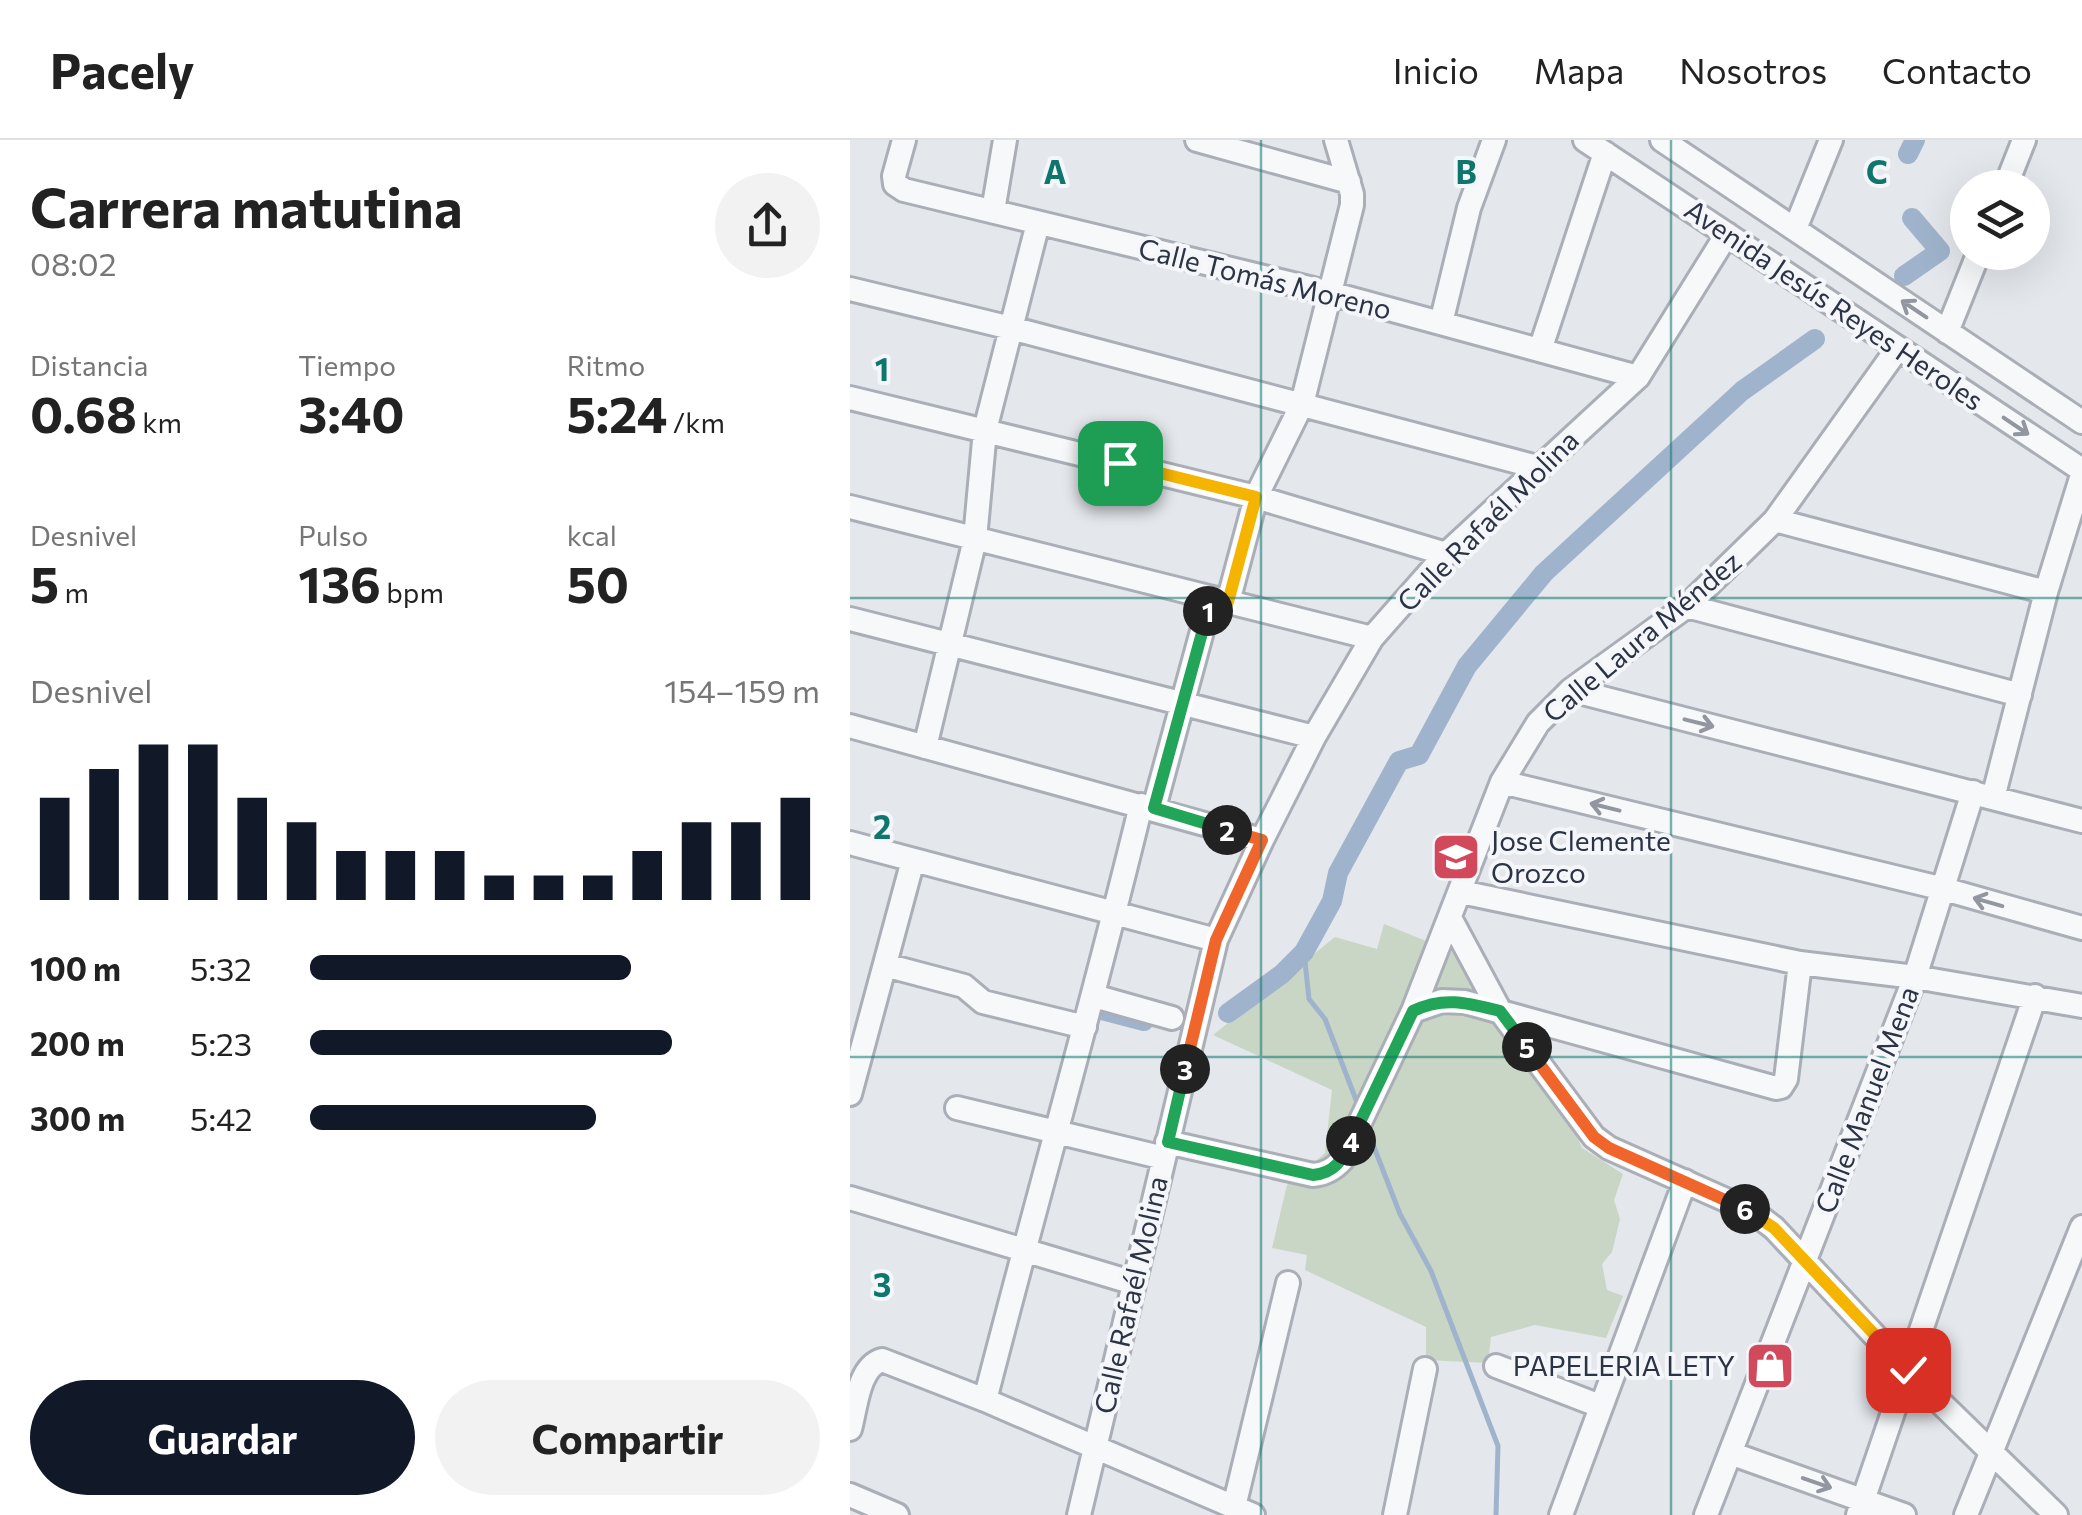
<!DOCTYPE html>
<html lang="es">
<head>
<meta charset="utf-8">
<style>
	:root { --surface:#fff; --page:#f2f2f2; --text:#222; --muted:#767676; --line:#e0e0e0; --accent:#111827 }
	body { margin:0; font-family:Commissioner,sans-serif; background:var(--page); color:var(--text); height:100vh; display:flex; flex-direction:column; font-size:38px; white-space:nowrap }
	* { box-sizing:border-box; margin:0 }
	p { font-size:32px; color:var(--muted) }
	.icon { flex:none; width:55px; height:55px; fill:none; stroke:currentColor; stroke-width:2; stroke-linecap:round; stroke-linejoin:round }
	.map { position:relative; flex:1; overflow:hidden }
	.panel { display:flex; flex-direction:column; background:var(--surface); width:850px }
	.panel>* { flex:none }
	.controls { position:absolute; left:1100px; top:30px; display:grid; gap:20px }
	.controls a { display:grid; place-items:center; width:100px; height:100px; border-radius:50%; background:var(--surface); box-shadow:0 10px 40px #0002; font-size:50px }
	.pin { position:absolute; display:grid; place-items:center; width:85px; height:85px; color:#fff; margin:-42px; border-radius:20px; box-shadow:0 5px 15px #0006 }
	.km { position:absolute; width:50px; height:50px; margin:-25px; border-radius:50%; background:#222; color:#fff; font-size:28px; line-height:50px; text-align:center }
	.round { display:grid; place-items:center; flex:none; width:105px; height:105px; border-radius:52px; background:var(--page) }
	.overview { display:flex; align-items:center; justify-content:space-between; height:170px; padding:0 30px }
	h1 { font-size:55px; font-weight:700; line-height:75px }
	.metrics { display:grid; grid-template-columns:repeat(3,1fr); gap:15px; height:170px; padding:10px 30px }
	.metrics div { display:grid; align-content:center }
	.metrics b { font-size:50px; font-weight:700 }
	.metrics small { font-size:28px; font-weight:400 }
	.metrics p { font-size:28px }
	.chart { height:280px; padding:20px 30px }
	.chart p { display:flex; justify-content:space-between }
	.chart svg { width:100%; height:180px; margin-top:10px; stroke:var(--accent); stroke-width:6 }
	.cta { display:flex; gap:20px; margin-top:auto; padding:20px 30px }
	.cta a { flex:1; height:115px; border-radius:60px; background:var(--accent); color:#fff; font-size:40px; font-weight:700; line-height:115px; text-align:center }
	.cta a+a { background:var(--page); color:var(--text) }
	ul { padding:0 30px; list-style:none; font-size:32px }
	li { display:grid; grid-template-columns:160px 120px 1fr; align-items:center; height:75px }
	li i { height:25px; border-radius:12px; background:var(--accent) }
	header { display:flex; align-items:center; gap:60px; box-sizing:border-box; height:140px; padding:0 50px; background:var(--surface); border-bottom:2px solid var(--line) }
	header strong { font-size:48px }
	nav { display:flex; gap:55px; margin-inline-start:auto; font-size:35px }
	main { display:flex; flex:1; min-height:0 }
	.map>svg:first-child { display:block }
	.green { fill:#c9d6c5 }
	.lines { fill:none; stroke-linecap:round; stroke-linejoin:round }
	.stream { stroke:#9fb4cc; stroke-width:5 }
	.canal { stroke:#9fb4cc; stroke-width:20 }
	.minor-casing { stroke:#a9aeb7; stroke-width:28 }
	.minor { stroke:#f7f8fa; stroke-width:22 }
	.oneway { stroke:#9196a0 }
	.split-1-casing { stroke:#fff; stroke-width:20 }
	.split-2-casing { stroke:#fff; stroke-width:20 }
	.split-3-casing { stroke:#fff; stroke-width:20 }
	.split-4-casing { stroke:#fff; stroke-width:20 }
	.split-5-casing { stroke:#fff; stroke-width:20 }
	.split-6-casing { stroke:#fff; stroke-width:20 }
	.split-7-casing { stroke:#fff; stroke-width:20 }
	.split-1 { stroke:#f5b400; stroke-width:12 }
	.split-2 { stroke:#22a559; stroke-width:12 }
	.split-3 { stroke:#f0652b; stroke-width:12 }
	.split-4 { stroke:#22a559; stroke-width:12 }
	.split-5 { stroke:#22a559; stroke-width:12 }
	.split-6 { stroke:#f0652b; stroke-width:12 }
	.split-7 { stroke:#f5b400; stroke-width:12 }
	.grid { fill:none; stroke:#0f766e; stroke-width:2.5; stroke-opacity:0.55 }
	.labels { text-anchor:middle; stroke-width:8; stroke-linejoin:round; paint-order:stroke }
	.street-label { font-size:28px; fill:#2b3445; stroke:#f4f6f9 }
	.poi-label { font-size:28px; fill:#2b3445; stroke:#f4f6f9; text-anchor:start }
	.grid-label { font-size:32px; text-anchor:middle; font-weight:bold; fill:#0f766e; stroke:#f4f6f9; stroke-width:8; stroke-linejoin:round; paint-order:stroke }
</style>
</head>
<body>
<header>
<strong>Pacely</strong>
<nav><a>Inicio</a><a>Mapa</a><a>Nosotros</a><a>Contacto</a></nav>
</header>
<main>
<section class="panel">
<div class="overview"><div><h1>Carrera matutina</h1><p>08:02</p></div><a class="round"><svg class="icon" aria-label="share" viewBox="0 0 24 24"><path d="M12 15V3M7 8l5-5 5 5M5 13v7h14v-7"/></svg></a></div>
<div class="metrics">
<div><p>Distancia</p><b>0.68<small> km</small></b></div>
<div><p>Tiempo</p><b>3:40</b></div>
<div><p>Ritmo</p><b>5:24<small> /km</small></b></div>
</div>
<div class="metrics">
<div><p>Desnivel</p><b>5<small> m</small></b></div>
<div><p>Pulso</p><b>136<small> bpm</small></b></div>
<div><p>kcal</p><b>50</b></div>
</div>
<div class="chart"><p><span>Desnivel</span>154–159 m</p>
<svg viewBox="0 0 160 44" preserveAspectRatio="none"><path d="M5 44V19M15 44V12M25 44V6M35 44V6M45 44V19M55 44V25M65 44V32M75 44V32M85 44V32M95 44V38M105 44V38M115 44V38M125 44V32M135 44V25M145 44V25M155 44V19"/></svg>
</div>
<ul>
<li><b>100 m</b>5:32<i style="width:63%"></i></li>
<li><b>200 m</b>5:23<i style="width:71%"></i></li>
<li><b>300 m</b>5:42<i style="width:56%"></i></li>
</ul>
<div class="cta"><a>Guardar</a><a>Compartir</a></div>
</section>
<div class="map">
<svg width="1232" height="1375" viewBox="0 0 1232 1375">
	<rect width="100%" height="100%" fill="#e4e7ec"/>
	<path class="green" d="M534,784L606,813L721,982L732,1008L773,1034L764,1060L770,1079L762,1112L752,1124L757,1150L773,1156L756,1198L685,1185L641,1197L638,1223L576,1220V1187L455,1130L457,1115L422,1108L437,1045L475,1013L482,950L363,895L485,797L527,809Z"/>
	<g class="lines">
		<path class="stream" d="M454,812L459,859L475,879L508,965
			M517,989L550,1074L581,1131L648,1306L646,1375"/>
		<path class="canal" d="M1058,14L1065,0
			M1054,136L1090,111L1062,78
			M252,870L294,881
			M378,873L432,834L454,812L482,761L488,733L549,621L569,615L617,526L694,433L892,251L965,199"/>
		<g class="minor-casing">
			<path id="minor" d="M54,0L44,36L45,44L54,50L480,153L788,237
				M347,0L499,42
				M735,0L1232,330
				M812,0L1232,282
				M1155,48L1174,0
				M143,71L155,0
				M945,89L981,0
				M0,149L161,188L687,327
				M591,183L619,68L644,0
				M1097,192L1129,112
				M690,210L755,13
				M0,258L406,357L596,414
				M0,367L522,498
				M925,380L1196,452
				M378,462L406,357L452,264L502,65V54L486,0
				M837,466L1170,555
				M0,479L464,597
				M721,550L1232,681
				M0,586L412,700
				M75,607L125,399L135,290L188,83
				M652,642L1094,749L1232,788
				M1143,658L1196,452L1232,335
				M304,668L361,458
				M0,703L366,800
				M611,752L950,823L1065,837L1232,866
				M600,778L650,871L744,997L759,1008L903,1072L924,1088L1057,1230L1206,1375
				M35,825L114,846L133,862L235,887
				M244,856L322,878
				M563,871L592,861L615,862L926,948L931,947L936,939L950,823
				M0,954L63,720
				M107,968L314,1018
				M317,1002L463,1035C476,1034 484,1029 492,1020L563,871L652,642L688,583L721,550L837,466L925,380L1048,208
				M0,1058L284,1143
				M646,1226L750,1266
				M135,1260C186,1061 243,864 291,665
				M0,1289C6,1268 8,1227 32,1220L135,1260L403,1375
				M880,1313L1054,1375
				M0,1355L47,1375
				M384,1367L438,1143
				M229,1375L366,800L412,700L464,597L522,498L596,414L788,237L877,94
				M545,1375L575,1229
				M711,1375L835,1041
				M856,1375L1065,837L1123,652
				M1008,1375L1185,856
				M1116,1375L1232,1087"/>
		</g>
		<use href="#minor" class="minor"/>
	</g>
	<defs><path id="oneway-shaft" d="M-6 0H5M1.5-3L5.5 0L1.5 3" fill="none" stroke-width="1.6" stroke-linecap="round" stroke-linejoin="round" transform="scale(2.5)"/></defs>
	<g class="oneway">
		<use href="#oneway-shaft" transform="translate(1064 169) rotate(-146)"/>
		<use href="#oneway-shaft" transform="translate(1166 286) rotate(34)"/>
		<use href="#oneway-shaft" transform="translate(849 583) rotate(14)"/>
		<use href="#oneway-shaft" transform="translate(755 667) rotate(-166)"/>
		<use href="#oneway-shaft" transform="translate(1138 762) rotate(-164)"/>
		<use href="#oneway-shaft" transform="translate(967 1343) rotate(19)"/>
	</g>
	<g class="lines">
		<g class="split-1-casing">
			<path id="split-1" d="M270,323L406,357L378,462L362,458L358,471"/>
		</g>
		<g class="split-2-casing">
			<path id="split-2" d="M358,471L304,668L377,690"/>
		</g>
		<g class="split-3-casing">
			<path id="split-3" d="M335,929L366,800L412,700L377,690"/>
		</g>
		<g class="split-4-casing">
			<path id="split-4" d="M335,929L318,1002L463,1035C485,1033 492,1020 501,1001"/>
		</g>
		<g class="split-5-casing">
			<path id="split-5" d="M501,1001L563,871C594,856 618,863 650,871L677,907"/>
		</g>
		<g class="split-6-casing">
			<path id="split-6" d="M677,907L744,997L759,1008L895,1069"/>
		</g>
		<g class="split-7-casing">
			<path id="split-7" d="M895,1069L924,1088L1058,1230"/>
		</g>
		<use href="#split-1" class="split-1"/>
		<use href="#split-2" class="split-2"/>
		<use href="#split-3" class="split-3"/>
		<use href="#split-4" class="split-4"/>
		<use href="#split-5" class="split-5"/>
		<use href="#split-6" class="split-6"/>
		<use href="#split-7" class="split-7"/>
	</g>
	<path class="grid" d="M411,0V1375M821,0V1375M0,458H1232M0,917H1232"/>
	<defs>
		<g id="school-square" transform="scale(2.5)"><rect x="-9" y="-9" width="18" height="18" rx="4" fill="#d1495b" stroke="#f4f6f9"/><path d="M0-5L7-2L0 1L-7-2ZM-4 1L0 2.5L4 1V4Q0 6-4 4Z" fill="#fff"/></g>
		<g id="shop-square" transform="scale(2.5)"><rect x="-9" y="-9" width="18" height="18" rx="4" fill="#d1495b" stroke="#f4f6f9"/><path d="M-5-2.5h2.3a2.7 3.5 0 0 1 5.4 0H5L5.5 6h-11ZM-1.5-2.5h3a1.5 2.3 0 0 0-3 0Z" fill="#fff"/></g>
	</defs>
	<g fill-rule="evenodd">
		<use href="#school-square" x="606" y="717"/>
		<use href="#shop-square" x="920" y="1226"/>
	</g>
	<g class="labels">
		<g class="street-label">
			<text transform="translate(415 139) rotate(14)" y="10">Calle Tomás Moreno</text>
			<text transform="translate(984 165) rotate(34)" y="10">Avenida Jesús Reyes Heroles</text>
			<text transform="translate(638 381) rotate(-45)" y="10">Calle Rafaél Molina</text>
			<text transform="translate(792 497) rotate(-40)" y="10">Calle Laura Méndez</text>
			<text transform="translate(1017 960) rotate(-69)" y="10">Calle Manuel Mena</text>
			<text transform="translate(281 1155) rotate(-77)" y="10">Calle Rafaél Molina</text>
		</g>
		<g class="poi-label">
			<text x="641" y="711">Jose Clemente<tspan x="641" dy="32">Orozco</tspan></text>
			<text x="885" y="1236" text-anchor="end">PAPELERIA LETY</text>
		</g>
	</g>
	<g class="grid-label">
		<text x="205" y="44">A</text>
		<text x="616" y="44">B</text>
		<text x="1027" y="44">C</text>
		<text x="32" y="241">1</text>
		<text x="32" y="699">2</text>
		<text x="32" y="1157">3</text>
	</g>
</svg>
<div class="controls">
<a><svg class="icon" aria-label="layers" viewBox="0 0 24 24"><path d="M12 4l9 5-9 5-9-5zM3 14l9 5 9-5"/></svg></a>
</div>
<div class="pin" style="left:270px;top:323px;background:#1e9e55"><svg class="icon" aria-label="arrive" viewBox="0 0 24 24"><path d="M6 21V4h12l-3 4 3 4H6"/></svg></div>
<div class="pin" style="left:1058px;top:1230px;background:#d93025"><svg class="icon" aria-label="check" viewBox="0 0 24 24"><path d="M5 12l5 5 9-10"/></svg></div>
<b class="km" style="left:358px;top:471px">1</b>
<b class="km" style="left:377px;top:690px">2</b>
<b class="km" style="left:335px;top:929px">3</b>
<b class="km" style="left:501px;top:1001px">4</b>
<b class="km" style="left:677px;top:907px">5</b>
<b class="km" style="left:895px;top:1069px">6</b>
</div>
</main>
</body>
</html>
